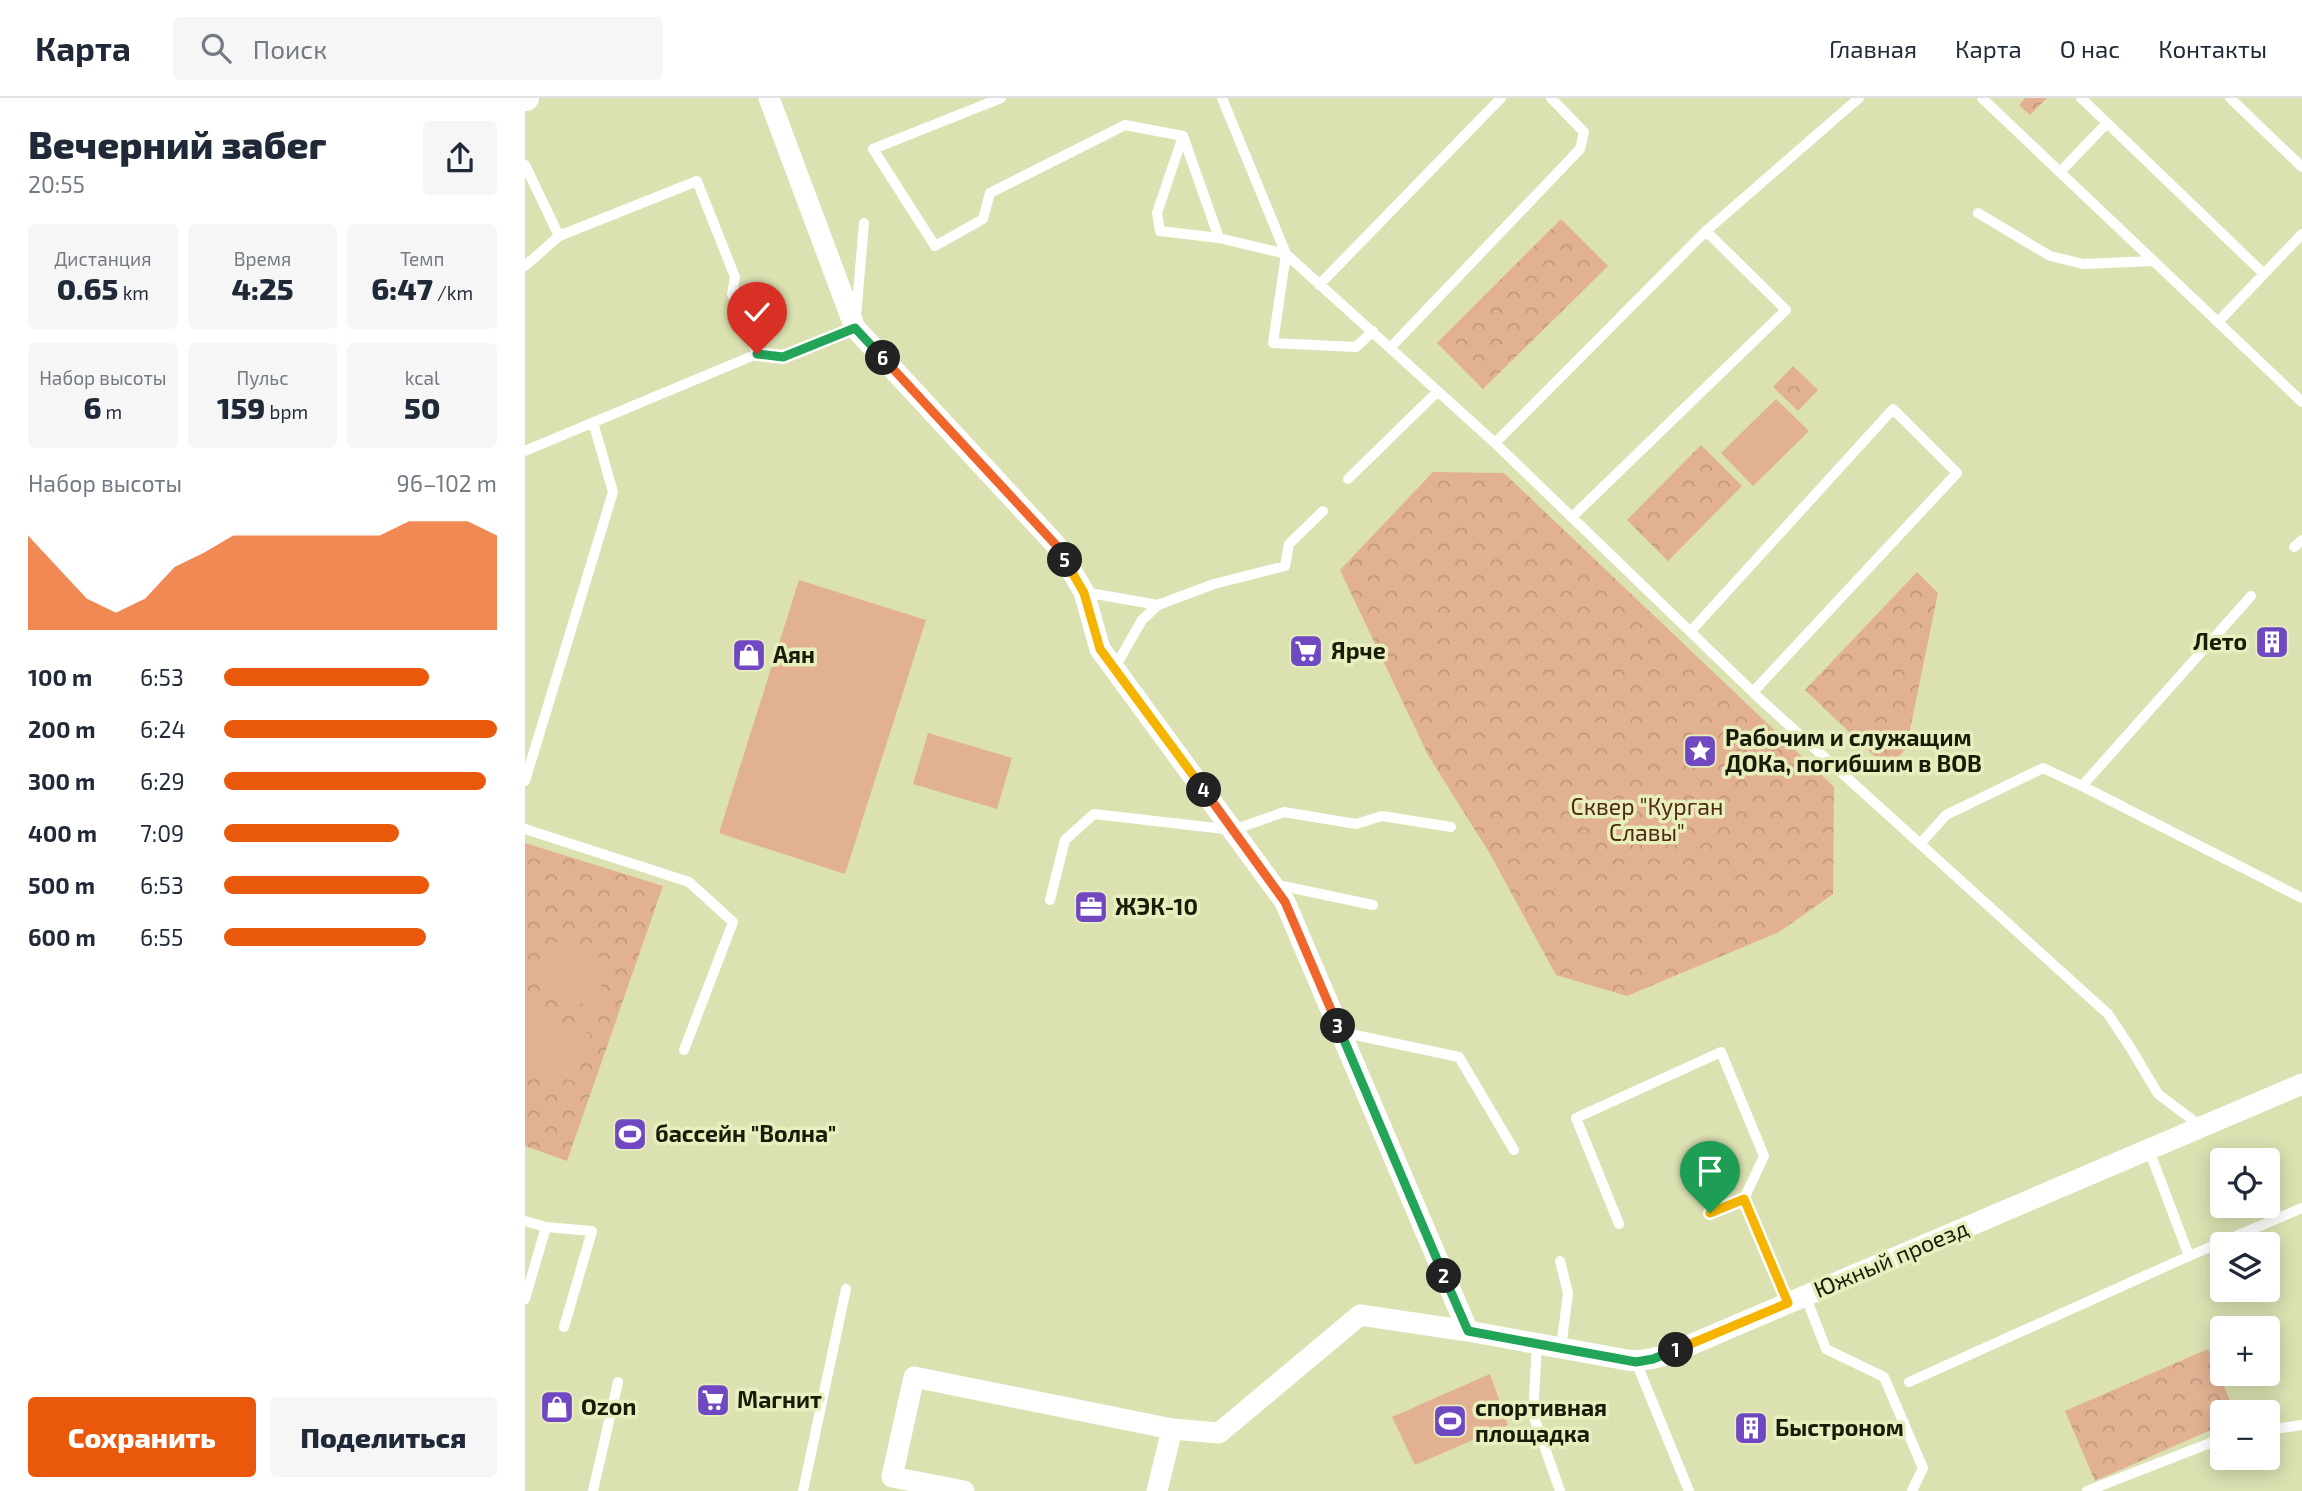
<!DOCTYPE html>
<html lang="ru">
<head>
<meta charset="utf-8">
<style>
	:root { --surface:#fff; --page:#f6f6f7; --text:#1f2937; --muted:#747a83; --line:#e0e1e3; --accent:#ea580c }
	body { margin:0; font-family:"Exo 2",sans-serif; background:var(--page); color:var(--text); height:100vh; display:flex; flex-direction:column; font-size:26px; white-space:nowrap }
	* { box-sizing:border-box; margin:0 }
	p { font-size:23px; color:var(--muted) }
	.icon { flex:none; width:38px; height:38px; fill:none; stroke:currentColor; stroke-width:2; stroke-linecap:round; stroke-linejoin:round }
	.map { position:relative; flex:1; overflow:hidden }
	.side { display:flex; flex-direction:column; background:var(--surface); width:525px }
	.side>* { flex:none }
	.buttons { position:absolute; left:1685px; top:1050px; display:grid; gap:14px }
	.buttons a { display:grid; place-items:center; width:70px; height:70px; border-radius:7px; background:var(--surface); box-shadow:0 4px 18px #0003; font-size:35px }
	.pin { position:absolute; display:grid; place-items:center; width:60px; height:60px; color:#fff; margin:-72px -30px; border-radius:50% 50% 50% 0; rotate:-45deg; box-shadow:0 0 7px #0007 }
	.pin .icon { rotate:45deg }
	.km { position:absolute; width:35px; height:35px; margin:-18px; border-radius:50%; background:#222; color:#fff; font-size:19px; line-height:35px; text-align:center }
	.round { display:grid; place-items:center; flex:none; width:74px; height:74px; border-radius:7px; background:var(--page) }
	.overview { display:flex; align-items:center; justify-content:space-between; height:119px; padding:0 28px }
	h1 { font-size:38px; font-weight:800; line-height:52px }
	.stats { display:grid; grid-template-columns:repeat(3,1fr); gap:10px; height:119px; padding:7px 28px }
	.stats div { display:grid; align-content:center; border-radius:7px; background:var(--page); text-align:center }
	.stats b { font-size:30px; font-weight:800 }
	.stats small { font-size:19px; font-weight:400 }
	.stats p { font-size:19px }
	.chart { height:196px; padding:14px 28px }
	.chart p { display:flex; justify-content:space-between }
	.chart svg { width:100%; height:126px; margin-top:7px; fill:var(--accent); opacity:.7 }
	.primary-button { display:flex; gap:14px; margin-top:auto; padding:14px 28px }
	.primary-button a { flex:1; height:80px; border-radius:7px; background:var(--accent); color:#fff; font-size:28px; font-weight:800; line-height:80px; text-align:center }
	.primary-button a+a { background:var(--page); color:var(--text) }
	ul { padding:0 28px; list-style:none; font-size:23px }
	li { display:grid; grid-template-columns:112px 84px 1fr; align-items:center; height:52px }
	li i { height:18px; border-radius:9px; background:var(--accent) }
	header { display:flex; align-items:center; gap:42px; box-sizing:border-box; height:98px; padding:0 35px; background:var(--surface); border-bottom:2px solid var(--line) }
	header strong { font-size:33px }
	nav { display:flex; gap:38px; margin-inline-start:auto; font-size:24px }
	.search { width:490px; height:63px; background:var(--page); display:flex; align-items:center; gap:18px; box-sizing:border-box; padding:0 24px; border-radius:7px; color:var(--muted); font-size:26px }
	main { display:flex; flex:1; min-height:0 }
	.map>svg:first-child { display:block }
	.park { fill:url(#park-crowns) }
	.garden { fill:#e2b192 }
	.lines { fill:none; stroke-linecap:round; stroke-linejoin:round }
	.service { stroke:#fff; stroke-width:10 }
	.minor { stroke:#fff; stroke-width:21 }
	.tertiary { stroke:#fff; stroke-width:26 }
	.split-1-casing { stroke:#fff; stroke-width:14 }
	.split-2-casing { stroke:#fff; stroke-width:14 }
	.split-3-casing { stroke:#fff; stroke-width:14 }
	.split-4-casing { stroke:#fff; stroke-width:14 }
	.split-5-casing { stroke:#fff; stroke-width:14 }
	.split-6-casing { stroke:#fff; stroke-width:14 }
	.split-7-casing { stroke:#fff; stroke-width:14 }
	.split-1 { stroke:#f5b400; stroke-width:9 }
	.split-2 { stroke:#22a559; stroke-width:9 }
	.split-3 { stroke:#22a559; stroke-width:9 }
	.split-4 { stroke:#f0652b; stroke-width:9 }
	.split-5 { stroke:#f5b400; stroke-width:9 }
	.split-6 { stroke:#f0652b; stroke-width:9 }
	.split-7 { stroke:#22a559; stroke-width:9 }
	.labels { text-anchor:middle; stroke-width:7; stroke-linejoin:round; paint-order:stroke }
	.poi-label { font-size:23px; font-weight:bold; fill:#1a1c0a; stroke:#e8eebe; text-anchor:start }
	.park-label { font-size:23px; fill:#512a0d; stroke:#e8eebe }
	.street-label { font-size:23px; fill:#1a1c0a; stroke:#e8eebe }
</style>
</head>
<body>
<header>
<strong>Карта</strong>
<div class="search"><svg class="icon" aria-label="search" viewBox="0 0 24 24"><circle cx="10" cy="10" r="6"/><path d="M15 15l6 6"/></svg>Поиск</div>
<nav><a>Главная</a><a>Карта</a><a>О нас</a><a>Контакты</a></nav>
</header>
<main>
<section class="side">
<div class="overview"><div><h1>Вечерний забег</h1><p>20:55</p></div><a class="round"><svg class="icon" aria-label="share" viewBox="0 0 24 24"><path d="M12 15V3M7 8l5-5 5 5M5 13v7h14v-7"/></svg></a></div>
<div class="stats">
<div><p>Дистанция</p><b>0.65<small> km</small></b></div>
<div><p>Время</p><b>4:25</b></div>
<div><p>Темп</p><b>6:47<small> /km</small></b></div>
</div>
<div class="stats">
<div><p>Набор высоты</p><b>6<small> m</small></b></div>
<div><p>Пульс</p><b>159<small> bpm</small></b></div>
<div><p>kcal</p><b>50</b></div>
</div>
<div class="chart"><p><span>Набор высоты</span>96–102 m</p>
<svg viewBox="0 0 160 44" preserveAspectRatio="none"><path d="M0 44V11L10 22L20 33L30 38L40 33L50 22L60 17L70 11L80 11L90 11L100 11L110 11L120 11L130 6L140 6L150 6L160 11V44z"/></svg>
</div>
<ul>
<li><b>100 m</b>6:53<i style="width:75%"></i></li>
<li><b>200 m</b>6:24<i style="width:100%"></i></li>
<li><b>300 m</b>6:29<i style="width:96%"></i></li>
<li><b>400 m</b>7:09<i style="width:64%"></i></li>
<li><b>500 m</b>6:53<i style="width:75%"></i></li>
<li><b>600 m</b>6:55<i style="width:74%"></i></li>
</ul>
<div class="primary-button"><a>Сохранить</a><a>Поделиться</a></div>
</section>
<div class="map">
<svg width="1777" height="1393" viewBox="0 0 1777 1393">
	<defs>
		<pattern id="park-crowns" width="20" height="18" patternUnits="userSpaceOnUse" patternTransform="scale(1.75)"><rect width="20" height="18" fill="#e2b192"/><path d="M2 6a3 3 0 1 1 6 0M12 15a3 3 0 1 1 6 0" fill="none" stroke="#c1987d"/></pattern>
	</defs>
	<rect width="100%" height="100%" fill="#dbe1b1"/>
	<path class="park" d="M1500,0H1522L1505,17L1494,7Z
		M1036,121L1083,168L958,291L912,245Z
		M1268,268L1293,292L1273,313L1248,289Z
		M1176,347L1217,388L1143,463L1102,422Z
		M908,374L979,375L1309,689L1308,796L1254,834L1102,898L1031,877L965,756L903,657L815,472Z
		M1392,474L1413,495L1381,651L1362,670L1280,592Z
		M0,745L138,788L42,1063L0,1048Z
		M1683,1251L1710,1314H1698L1697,1327L1570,1383L1540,1313Z"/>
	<path class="garden" d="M1251,301L1284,333L1228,388L1196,355Z
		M274,482L401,522L320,776L194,735Z
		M403,635L487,660L472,711L388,686Z
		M30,844L85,862L69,910L14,892Z
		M0,915L66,936L51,984L0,967Z
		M965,1276L983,1327L890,1367L867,1319Z"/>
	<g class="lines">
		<path class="service" d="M476,0L348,51L410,148L458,121L465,95L600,27L658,38L694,140L761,156L748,245L831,249L848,233
			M697,0L761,156L970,345L1234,600L1583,916L1605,949L1633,996L1677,1029
			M1457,0L1777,304
			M1556,0L1739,176
			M1705,0L1777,69
			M658,38L632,115L635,133L694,140
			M0,67L34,138
			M1535,74L1582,25
			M1453,115L1525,158L1558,166L1628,163
			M1181,133L1334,0
			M0,168L34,138L172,83L210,179L207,196L232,256
			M794,187L976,0
			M1693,224L1777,136
			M865,250L1055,51L1059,34L1026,0
			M970,345L1181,133L1261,212L1047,419
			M0,353L232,256L258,259L330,230L339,125
			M823,381L912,294
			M1769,449L1777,442
			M559,494L633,507L689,486L760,468L764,446L798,413
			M1726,498L1557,688L1777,800
			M1166,533L1368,311L1432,375L1228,594
			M589,571L617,522L633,507
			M0,683L88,394L68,324
			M0,731L164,784L208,824L159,952
			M1395,746L1421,717L1518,670L1557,688
			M748,786L848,807
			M525,802L540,742L569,716L708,732L759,714L831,726L857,718L926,729
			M816,934L934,959L989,1052
			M1185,1115L1219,1101
			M0,1123L21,1129L0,1201
			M1094,1126L1051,1020L1196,954L1239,1058L1219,1101L1263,1204
			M21,1129L67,1133L39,1229
			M1664,1158L1777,1110
			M1035,1163L1043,1195L1036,1250
			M1280,1197L1301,1251L1359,1279L1398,1370L1387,1393
			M1012,1246L1008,1316L1035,1393
			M1111,1264L1164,1393
			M1384,1284L1664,1158L1624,1052
			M1743,1332L1777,1327
			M68,1393L93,1284
			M278,1393L321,1191
			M1562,1393L1698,1340"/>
		<path class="minor" d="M244,0L330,230L531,447L559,494L575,551L760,804L943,1233
			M647,1331L694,1335L835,1217L943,1233L1102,1262C1116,1264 1130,1260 1144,1256L1777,986
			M439,1393L367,1379L389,1279L647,1331L632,1393"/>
		<path class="tertiary" d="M0,0H1"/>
	</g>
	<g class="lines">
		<g class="split-1-casing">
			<path id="split-1" d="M1151,1252L1263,1205L1219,1101L1185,1115"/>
		</g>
		<g class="split-2-casing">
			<path id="split-2" d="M919,1178L943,1233L1111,1264L1128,1261L1151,1252"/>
		</g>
		<g class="split-3-casing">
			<path id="split-3" d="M813,928L919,1178"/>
		</g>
		<g class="split-4-casing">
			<path id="split-4" d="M679,692L760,804L813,928"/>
		</g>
		<g class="split-5-casing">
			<path id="split-5" d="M540,462L559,495L575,551L679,692"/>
		</g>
		<g class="split-6-casing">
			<path id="split-6" d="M358,260L531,447L540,462"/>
		</g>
		<g class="split-7-casing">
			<path id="split-7" d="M232,256L258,259L330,230L358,260"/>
		</g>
		<use href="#split-1" class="split-1"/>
		<use href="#split-2" class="split-2"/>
		<use href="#split-3" class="split-3"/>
		<use href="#split-4" class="split-4"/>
		<use href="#split-5" class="split-5"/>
		<use href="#split-6" class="split-6"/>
		<use href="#split-7" class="split-7"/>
	</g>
	<defs>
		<g id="building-square" transform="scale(1.75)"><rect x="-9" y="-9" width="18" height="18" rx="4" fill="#7049c2" stroke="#e8eebe"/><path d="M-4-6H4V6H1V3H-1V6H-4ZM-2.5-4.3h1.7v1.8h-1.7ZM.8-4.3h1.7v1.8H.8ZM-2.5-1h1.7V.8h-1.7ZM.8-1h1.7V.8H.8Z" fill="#fff"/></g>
		<g id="supermarket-square" transform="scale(1.75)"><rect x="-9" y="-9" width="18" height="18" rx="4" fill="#7049c2" stroke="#e8eebe"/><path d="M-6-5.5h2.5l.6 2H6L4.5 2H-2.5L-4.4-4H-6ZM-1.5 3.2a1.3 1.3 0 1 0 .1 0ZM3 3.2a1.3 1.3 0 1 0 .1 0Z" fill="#fff"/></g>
		<g id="shop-square" transform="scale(1.75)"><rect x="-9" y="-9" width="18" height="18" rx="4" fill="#7049c2" stroke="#e8eebe"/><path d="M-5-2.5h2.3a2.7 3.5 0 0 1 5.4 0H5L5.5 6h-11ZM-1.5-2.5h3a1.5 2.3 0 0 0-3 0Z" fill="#fff"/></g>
		<g id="sight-square" transform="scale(1.75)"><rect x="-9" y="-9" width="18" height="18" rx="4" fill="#7049c2" stroke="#e8eebe"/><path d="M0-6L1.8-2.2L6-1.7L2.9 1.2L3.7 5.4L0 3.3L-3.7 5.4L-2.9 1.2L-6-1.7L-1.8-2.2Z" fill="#fff"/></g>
		<g id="office-square" transform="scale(1.75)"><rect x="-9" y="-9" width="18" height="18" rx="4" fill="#7049c2" stroke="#e8eebe"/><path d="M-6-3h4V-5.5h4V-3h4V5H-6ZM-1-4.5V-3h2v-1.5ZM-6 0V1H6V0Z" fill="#fff"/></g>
		<g id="stadium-square" transform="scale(1.75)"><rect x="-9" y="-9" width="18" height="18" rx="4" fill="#7049c2" stroke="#e8eebe"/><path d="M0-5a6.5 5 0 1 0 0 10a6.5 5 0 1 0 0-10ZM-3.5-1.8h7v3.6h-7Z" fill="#fff"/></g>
	</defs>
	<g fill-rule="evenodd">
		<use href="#building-square" x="1747" y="544"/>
		<use href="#supermarket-square" x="781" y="553"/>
		<use href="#shop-square" x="224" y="557"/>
		<use href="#sight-square" x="1175" y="653"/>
		<use href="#office-square" x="566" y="809"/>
		<use href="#stadium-square" x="105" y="1036"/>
		<use href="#supermarket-square" x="188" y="1302"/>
		<use href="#shop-square" x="32" y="1309"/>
		<use href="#stadium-square" x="925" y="1323"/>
		<use href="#building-square" x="1226" y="1330"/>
	</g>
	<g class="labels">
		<g class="poi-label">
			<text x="1722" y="552" text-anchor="end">Лето</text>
			<text x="806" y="561">Ярче</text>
			<text x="248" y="565">Аян</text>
			<text x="1200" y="648">Рабочим и служащим<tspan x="1200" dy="26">ДОКа, погибшим в ВОВ</tspan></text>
			<text x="590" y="817">ЖЭК-10</text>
			<text x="130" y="1044">бассейн "Волна"</text>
			<text x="212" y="1310">Магнит</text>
			<text x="56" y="1317">Ozon</text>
			<text x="950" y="1318">спортивная<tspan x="950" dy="26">площадка</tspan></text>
			<text x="1250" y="1338">Быстроном</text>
		</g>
		<g class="park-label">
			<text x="1122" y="717">Сквер "Курган<tspan x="1122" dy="26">Славы"</tspan></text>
		</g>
		<g class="street-label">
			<text transform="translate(1366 1161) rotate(-23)" y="8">Южный проезд</text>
		</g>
	</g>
</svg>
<div class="buttons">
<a><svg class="icon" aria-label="locate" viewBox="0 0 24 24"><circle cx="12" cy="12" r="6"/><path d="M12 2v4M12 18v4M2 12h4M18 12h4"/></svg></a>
<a><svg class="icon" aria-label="layers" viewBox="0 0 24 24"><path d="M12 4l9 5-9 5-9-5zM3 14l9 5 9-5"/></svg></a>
<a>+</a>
<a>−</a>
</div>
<div class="pin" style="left:1185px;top:1115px;background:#1e9e55"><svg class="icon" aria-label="arrive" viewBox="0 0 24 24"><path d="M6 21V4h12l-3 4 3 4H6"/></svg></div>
<div class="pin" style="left:232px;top:256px;background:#d93025"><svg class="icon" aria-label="check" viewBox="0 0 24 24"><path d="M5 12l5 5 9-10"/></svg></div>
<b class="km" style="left:1151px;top:1252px">1</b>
<b class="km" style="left:919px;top:1178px">2</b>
<b class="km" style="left:813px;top:928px">3</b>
<b class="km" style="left:679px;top:692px">4</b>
<b class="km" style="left:540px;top:462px">5</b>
<b class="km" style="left:358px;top:260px">6</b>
</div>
</main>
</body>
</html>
